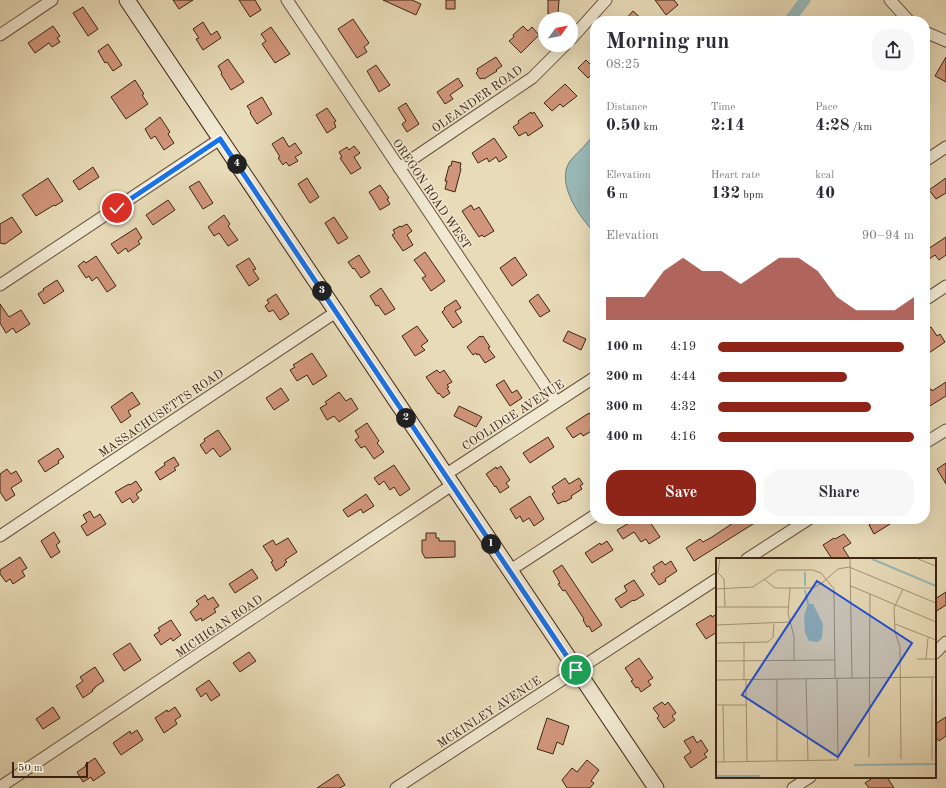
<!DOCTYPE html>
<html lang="en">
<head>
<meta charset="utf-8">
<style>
	:root { --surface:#fff; --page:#f7f7f7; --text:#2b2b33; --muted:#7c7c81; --accent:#8f2418 }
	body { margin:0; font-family:"Old Standard TT",serif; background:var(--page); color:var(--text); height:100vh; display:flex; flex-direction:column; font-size:15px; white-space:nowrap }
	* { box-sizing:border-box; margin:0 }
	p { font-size:13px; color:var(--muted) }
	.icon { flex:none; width:22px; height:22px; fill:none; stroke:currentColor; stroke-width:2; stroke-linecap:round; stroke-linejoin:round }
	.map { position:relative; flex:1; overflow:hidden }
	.side { position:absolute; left:590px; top:16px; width:340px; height:508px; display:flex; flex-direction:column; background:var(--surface); border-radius:16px; box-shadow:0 4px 16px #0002 }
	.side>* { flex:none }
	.needle { width:26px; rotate:57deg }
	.buttons { position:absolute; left:538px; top:12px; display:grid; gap:8px }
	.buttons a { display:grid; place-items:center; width:40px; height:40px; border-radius:50%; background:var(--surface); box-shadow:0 4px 16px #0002; font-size:20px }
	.scale { position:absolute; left:12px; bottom:10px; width:76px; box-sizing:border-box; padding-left:4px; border:2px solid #3d2514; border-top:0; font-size:11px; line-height:14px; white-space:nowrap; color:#3d2514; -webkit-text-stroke:3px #f0e8d1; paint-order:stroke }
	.pin { position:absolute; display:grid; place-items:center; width:34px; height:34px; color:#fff; margin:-17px; border:2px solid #fff; border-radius:50%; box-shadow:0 1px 4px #0007 }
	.km { position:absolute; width:20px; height:20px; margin:-10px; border-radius:50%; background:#222; color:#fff; font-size:11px; line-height:20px; text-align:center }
	.round { display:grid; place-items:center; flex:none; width:42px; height:42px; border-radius:16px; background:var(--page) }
	.overview { display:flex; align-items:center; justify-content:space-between; height:68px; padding:0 16px }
	h1 { font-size:22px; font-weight:600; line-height:30px }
	.figures { display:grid; grid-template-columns:repeat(3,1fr); gap:6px; height:68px; padding:4px 16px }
	.figures div { display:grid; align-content:center }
	.figures b { font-size:17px; font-weight:600 }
	.figures small { font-size:11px; font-weight:400 }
	.figures p { font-size:11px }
	.chart { height:112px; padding:8px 16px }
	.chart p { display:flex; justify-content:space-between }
	.chart svg { width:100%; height:72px; margin-top:4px; fill:var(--accent); opacity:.7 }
	.button { display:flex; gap:8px; margin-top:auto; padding:8px 16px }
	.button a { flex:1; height:46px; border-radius:16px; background:var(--accent); color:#fff; font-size:16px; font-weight:600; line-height:46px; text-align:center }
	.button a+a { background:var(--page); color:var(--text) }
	ul { padding:0 16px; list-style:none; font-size:13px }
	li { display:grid; grid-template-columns:64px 48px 1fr; align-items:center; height:30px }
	li i { height:10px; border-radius:5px; background:var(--accent) }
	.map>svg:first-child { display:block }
	.water { fill:#99b9b7; stroke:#747e76 }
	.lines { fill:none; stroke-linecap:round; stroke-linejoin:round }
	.canal { stroke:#99b9b7; stroke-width:11 }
	.building { fill:#d0957a; stroke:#3d2514 }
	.minor-casing { stroke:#68523d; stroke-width:13 }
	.secondary-casing { stroke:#3d2514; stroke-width:17 }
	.minor { stroke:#f0e8d1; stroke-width:11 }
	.secondary { stroke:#f0e8d1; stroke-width:15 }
	.route-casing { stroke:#fff; stroke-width:8 }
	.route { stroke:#1a73e8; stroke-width:5 }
	.labels { text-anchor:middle; stroke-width:3; stroke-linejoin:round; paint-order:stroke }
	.street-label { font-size:12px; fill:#3d2514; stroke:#f0e8d1 }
	.inset-river { fill:none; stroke:#99b9b7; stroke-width:2 }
	.inset-road { fill:none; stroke:#a49276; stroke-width:1 }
	.view { fill:#1d4ed8; fill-opacity:0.15; stroke:#1d4ed8; stroke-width:2 }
	.inset-edge { fill:none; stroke:#3d2514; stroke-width:2 }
</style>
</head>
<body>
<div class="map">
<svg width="946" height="788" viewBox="0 0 946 788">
	<rect width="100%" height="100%" fill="#e8dbb8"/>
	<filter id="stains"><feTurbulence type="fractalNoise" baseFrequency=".005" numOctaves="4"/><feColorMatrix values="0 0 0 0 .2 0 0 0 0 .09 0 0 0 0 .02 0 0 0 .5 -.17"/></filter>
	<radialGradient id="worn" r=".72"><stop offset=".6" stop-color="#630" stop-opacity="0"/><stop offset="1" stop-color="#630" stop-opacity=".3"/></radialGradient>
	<path class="water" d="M595,133V233C580,218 555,183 570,161C575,155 582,149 587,143C590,140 592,136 595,133Z"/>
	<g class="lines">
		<path class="canal" d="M789,21L805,0"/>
	</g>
	<path class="building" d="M173,0H193L179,9Z
		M239,0H255L261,10L250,17Z
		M383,0H412L421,4L416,15Z
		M446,0H455V9H446Z
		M548,0H559L558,14H548Z
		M655,0H674L678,5L666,15Z
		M83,7L98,29L88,36L73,13Z
		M633,11L644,21H624Z
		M353,19L369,43L364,47L367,52L357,58L338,29Z
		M203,22L211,35L217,31L221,38L203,50L196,39L199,38L193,29Z
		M53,26L60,36L57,38L60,42L52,47L49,43L35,53L28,43Z
		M523,26L528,31L532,27L539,35L521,53L509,41L514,37L513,35Z
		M271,27L290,54L275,63L262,44L266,41L261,34Z
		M108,44L122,65L113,71L107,62L105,63L98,51Z
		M496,57L502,66L496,70L497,71L484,79L483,78L480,79L476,73L478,71L477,69Z
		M946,57V82L935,76Z
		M228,59L244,82L231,90L221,74L222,73L218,66Z
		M586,60L595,69V79L591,75L588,78L578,68Z
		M376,65L390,85L379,92L367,71Z
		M458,78L463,86L450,95L453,99L445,104L437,92Z
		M135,80L144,94L142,95L148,104L126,119L111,97Z
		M565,84L577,96L563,107L560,104L552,111L544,103Z
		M262,97L272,114L257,124L250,113L251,112L247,106Z
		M406,103L419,124L407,132L402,124L406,121L398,108Z
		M327,108L336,121L334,122L336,127L327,133L316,115Z
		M531,112L532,114L534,112L543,126L528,136L526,132L519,136L513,127L519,123L518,121Z
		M160,117L170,132L168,134L174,143L164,150L155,136L151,139L145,129Z
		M283,137L289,147L295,143L302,153L295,157L298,161L289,166L286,162L283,165L278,158L280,157L272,144Z
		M494,138L507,157L499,162L496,157L489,162L487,158L478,163L472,153Z
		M354,146L360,153L354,157L361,168L351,174L340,158L342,157L339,152L347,147L349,150Z
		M452,161L461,163L460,168L461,169L455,192L445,189L447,181H445L449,166H451Z
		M93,167L99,177L79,190L73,181Z
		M48,178L63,201L55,206L54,205L36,216L22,195Z
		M307,178L319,197L310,203L298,184Z
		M946,178V193L936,199L929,190Z
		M199,181L213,203L203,209L189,187Z
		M380,185L389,198L387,199L390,204L380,210L369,192Z
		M168,200L175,210L153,225L146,215Z
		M471,205L474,210L479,207L494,231L484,237L482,235L479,237L462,211Z
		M224,215L230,224L228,226L238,240L228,246L219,233L214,236L208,227Z
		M12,217L22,232L5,244L0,243V224Z
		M334,217L348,238L338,244L325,223Z
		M407,224L412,231L407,235L413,245L403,251L392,235L395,233L393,230L400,226L401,227Z
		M136,228L142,238L138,241L140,244L128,252L126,248L118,254L111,244Z
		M946,237V255L939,260L935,255L925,262V251Z
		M425,252L445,281L431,291L422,278L426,276L414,260Z
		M359,255L370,272L361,278L354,268L353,269L348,262Z
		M96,256L116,286L107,292L97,277L92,281L89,276L86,278L78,266L84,261L86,263Z
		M515,257L527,275L512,286L500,268Z
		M249,258L256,269L253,270L259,279L249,286L236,266Z
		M57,280L64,291L44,304L38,294L44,290L43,289Z
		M381,288L395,309L385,315L378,305L376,306L370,296Z
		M276,294L289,314L280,320L273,310L269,312L265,306L269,303L267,300Z
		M538,294L550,311L540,317L529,301Z
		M456,300L461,308L455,311L462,322L453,328L442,312L445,309L444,308Z
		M0,304L9,317L21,310L30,324L16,333L13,328L6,333L0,323Z
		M417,326L428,341L421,346L425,350L415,356L402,336Z
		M931,327L937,336L940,334L945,342L929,353L925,348V331Z
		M568,331L586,339L581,350L563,341Z
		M480,336L481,337L483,336L490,347L488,348L495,357L485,363L479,354L477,355L476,353L473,355L467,347Z
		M312,353L327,376L313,385L307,375L297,381L290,370L295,367L293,365Z
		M437,370L440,373L444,370L452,382L447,385L449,387L447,388L450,393L443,398L439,393L438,394L426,377Z
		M504,380L512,393L517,390L522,398L510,406L496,385Z
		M946,382V396L925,409V392L931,389L932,391Z
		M281,388L289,400L274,410L266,398Z
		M132,392L140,404L128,411L131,416L121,423L111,407Z
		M339,392L346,401L351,398L358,409L339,422L334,416L327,420L320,408L327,404L325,402Z
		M459,406L482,417L476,427L454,416Z
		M589,413L595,422L591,426L593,430L583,436L581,433L573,438L566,428Z
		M367,423L379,441L377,443L384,452L374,459L365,446L361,448L355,440L359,437L355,431Z
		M218,430L231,449L220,457L213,448L206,454L200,445L205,441L204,439Z
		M548,437L554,447L530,463L523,453Z
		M58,448L64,457L58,461L59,463L45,472L38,461Z
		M174,457L179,465L174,468L176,470L160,480L155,472L165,465L164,463Z
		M946,463V484L937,469Z
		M394,465L410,489L400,496L394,487L390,490L384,481L379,485L374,478Z
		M501,466L510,480L506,483L509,487L500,493L496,486L495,487L486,474L496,467L497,469Z
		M7,469L11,474L16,471L22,481L11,488L15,495L6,501L0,492V474Z
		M565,478L569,484L579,478L583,484L580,486L582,489L571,496L572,498L565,502L564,501L558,504L552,494L555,492L552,487Z
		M136,481L142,490L136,494L139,498L133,503L130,498L122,503L115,492L129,484L130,485Z
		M366,494L374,506L363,513L361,509L348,517L343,510Z
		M530,496L544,519L534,526L529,518L523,522L520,516L516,519L510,509Z
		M90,511L94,518L100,514L106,524L87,536L81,526L87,522L83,515Z
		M626,519H648L660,537L649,544L646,539L641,542L634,532L623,539L617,530L629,523Z
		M730,519H761L694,561L686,548L700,539L703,542L712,537L733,523Z
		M878,519H898L874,534L869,525Z
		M54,532L60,542L56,545L60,552L51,558L41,541Z
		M426,533H436V538H439V541H455V557L425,558L422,552V540H426Z
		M844,534L851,543L843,548L850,559H832L823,545L834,538L835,539Z
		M288,538L297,552L285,560L287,562L284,564L285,565L276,571L271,562L273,561L263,546L273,540L276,545Z
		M607,541L613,550L592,563L585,553L600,543L601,545Z
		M20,557L27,568L22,571L25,576L13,584L10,579L6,582L0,574V570Z
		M662,561L665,565L671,561L677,571L665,579L666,581L659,585L651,574L655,571L653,567Z
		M562,565L602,625L592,632L589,626L587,627L583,620L584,619L565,590L563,591L558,584L560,583L553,571Z
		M252,569L258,578L235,593L229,584Z
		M634,580L644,595L634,601L633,600L621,608L615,599L627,591L624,586Z
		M946,592V605L935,612V599Z
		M205,595L208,600L213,597L219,606L214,609L216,612L202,621L201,618L196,621L190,612L199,604L196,601Z
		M717,614V632L706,639L696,624L711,615L712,617Z
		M171,620L181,635L173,641L171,638L161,645L154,635L160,631L158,628Z
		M130,643L141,660L124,671L113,654Z
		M249,652L256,661L240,672L233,663Z
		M639,658L653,678L648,681L651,685L641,692L638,687L636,688L631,681L633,680L625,668Z
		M95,667L104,681L95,687V688L92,690L93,691L83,698L76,686L83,681L80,677Z
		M209,680L220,695L211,701L206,693L201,697L196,689Z
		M662,702L665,705L668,702L676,713L672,716L675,720L664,728L657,718L659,716L653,708Z
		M53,707L60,718L43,729L36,719Z
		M175,707L181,716L175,720L177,724L164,733L155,718L167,710L168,712Z
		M946,717V736L939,741L935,736V724Z
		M547,718L569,726L563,745L557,742L553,754L537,749Z
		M137,730L143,740L121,755L113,743L130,731L131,734Z
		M693,736L697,743L701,740L708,751L704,754L707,757L691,768L684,757L691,752L684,741Z
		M95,758L105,773L93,781L91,777L83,782L77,772L86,766L85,765Z
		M587,760L599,770L591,781L594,783L590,788H567L562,780L572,768L577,772Z
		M338,774L345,785L340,788H317Z
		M874,777H887L894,788H869L865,783Z"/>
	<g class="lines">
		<g class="minor-casing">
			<path id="minor" d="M287,0L556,402
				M890,0L909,21
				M925,32L946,41
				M0,35L52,0
				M571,39L606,0
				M925,161L946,147
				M399,168L532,78L565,45
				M0,285L220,139
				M925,300L946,286
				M925,443L946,430
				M445,475L595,377
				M0,536L336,312
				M747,559L809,519
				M509,571L595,515
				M935,653L946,642
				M0,787L452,485
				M396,788L717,579
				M793,788L810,777"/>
		</g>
		<g class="secondary-casing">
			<path id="secondary" d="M127,0L656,788"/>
		</g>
		<use href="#minor" class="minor"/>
		<use href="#secondary" class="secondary"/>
	</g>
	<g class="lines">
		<g class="route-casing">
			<path id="route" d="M117,208L220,139L576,670"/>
		</g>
		<use href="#route" class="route"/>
	</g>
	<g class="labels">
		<g class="street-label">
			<text transform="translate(477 99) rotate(-35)" y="4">OLEANDER ROAD</text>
			<text transform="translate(432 194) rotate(56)" y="4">OREGON ROAD WEST</text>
			<text transform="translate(161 413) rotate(-34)" y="4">MASSACHUSETTS ROAD</text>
			<text transform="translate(513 415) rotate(-33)" y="4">COOLIDGE AVENUE</text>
			<text transform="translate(219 626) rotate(-34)" y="4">MICHIGAN ROAD</text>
			<text transform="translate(489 712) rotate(-33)" y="4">MCKINLEY AVENUE</text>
		</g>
	</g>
	<g transform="translate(716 558)">
		<rect width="220" height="220" fill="#e8dbb8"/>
		<path d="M92,46H97L107,66L106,80L102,84L93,83L89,75L88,58Z" fill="#99b9b7"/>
		<path class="inset-river" d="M156,1L220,28M89,28V14M89,32L92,46M138,207L220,206M0,218H44"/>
		<path class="inset-road" d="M134,1L136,121M202,1L220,8M0,13L8,21L9,49M2,14L4,1M48,21L59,30H97L106,25L122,11L133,9L220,45M135,28L220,64M74,30L72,55L78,79V102M0,31L37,29L62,12H97L105,15L118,31L119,120M0,49H73M179,66L220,82M0,67L74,64M0,85L52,84L57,79L58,66M28,85V122M201,101H220M210,101L212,80M0,103L119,102M216,119V203M90,121L92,203M0,122L220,119M30,122L31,204M61,122V203M0,147H31M7,147L8,204M153,199L154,36M185,201L184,89L179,74L178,50L187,31M0,204L122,202L121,121"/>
		<path class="view" d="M101,23L196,85L122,199L26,137Z"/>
		<rect width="220" height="220" class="inset-edge"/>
	</g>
	<rect width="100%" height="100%" filter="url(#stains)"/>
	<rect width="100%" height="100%" fill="url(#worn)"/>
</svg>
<div class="buttons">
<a><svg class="needle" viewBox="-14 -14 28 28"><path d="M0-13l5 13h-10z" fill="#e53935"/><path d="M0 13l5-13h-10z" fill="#7c7c81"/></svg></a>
</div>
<div class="scale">50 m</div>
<div class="pin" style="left:576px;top:670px;background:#1e9e55"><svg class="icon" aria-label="arrive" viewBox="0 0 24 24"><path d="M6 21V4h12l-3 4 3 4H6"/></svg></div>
<div class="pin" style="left:117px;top:208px;background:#d93025"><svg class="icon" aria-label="check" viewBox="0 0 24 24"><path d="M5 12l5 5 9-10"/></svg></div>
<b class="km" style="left:491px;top:544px">1</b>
<b class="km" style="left:406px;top:418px">2</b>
<b class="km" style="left:322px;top:291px">3</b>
<b class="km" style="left:237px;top:164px">4</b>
<section class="side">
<div class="overview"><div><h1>Morning run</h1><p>08:25</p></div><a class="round"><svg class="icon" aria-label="share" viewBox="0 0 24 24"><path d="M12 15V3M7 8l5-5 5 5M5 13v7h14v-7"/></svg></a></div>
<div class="figures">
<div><p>Distance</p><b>0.50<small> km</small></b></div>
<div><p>Time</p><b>2:14</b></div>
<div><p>Pace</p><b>4:28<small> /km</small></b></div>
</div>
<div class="figures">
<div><p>Elevation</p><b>6<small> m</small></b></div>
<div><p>Heart rate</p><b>132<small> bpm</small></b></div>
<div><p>kcal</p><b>40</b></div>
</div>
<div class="chart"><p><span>Elevation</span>90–94 m</p>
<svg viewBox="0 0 160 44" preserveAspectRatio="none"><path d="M0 44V30L10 30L20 30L30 14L40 6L50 14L60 14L70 22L80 14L90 6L100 6L110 14L120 30L130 38L140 38L150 38L160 30V44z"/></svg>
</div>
<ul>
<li><b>100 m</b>4:19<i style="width:95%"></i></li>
<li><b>200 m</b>4:44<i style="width:66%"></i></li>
<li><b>300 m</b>4:32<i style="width:78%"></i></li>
<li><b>400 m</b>4:16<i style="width:100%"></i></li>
</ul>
<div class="button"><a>Save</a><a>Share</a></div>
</section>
</div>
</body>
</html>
